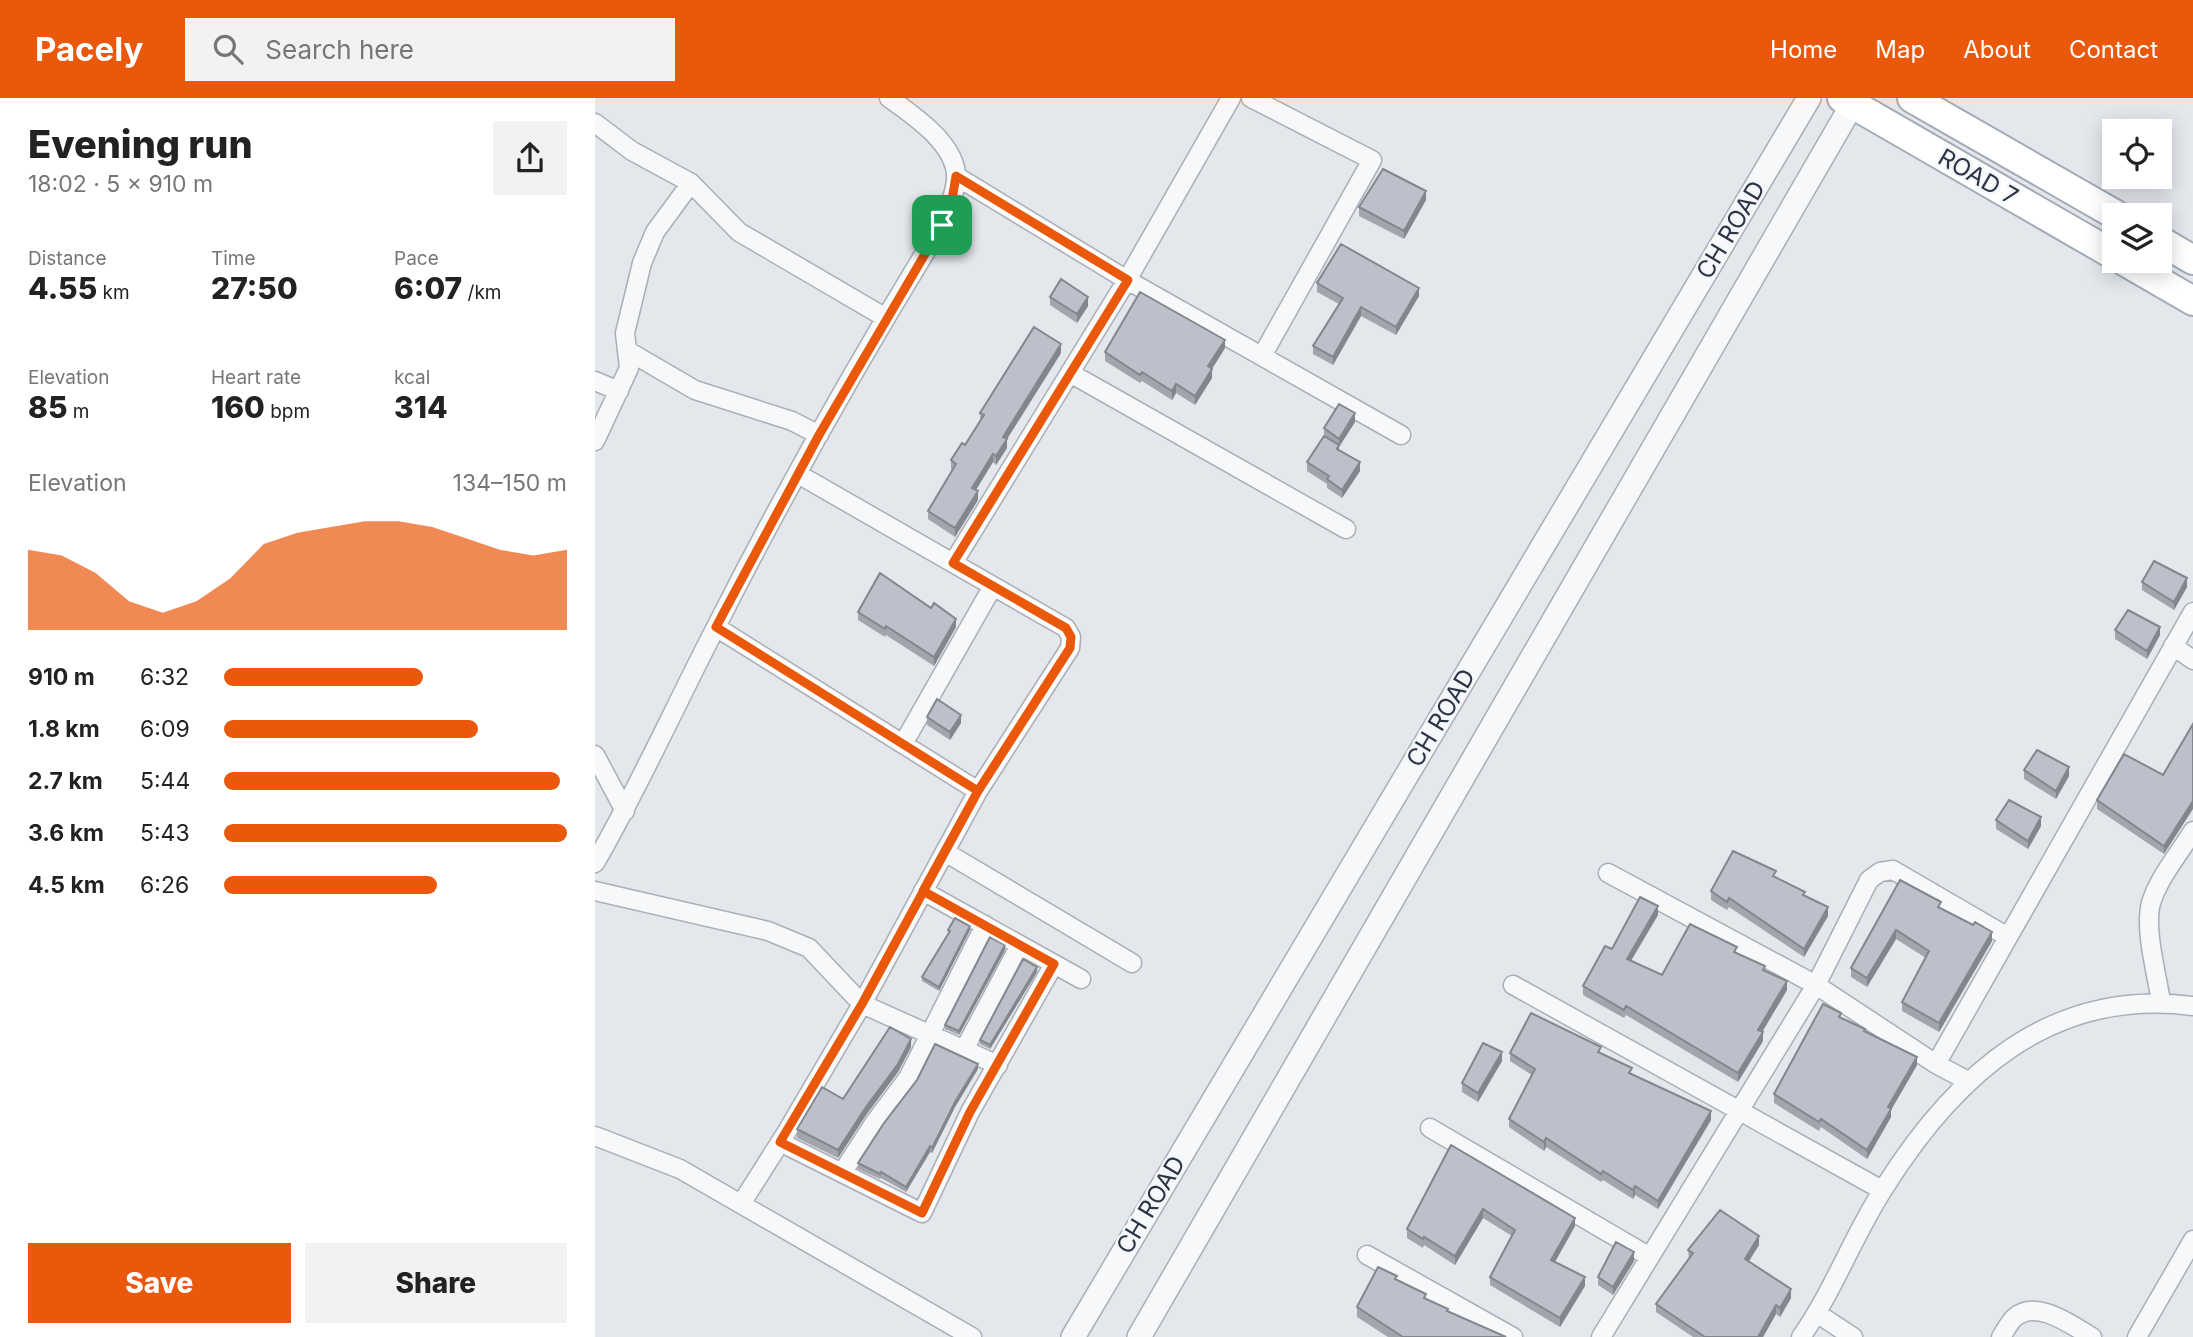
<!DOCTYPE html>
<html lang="en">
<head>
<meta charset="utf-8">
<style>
	:root { --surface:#fff; --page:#f2f2f2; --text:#222; --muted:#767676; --accent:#ea580c }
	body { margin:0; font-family:Inter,sans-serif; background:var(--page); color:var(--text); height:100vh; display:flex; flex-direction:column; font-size:26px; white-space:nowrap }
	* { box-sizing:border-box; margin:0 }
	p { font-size:23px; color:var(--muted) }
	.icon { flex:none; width:38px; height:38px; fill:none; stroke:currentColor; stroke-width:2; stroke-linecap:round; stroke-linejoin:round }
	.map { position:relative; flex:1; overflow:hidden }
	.panel { display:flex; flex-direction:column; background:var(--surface); width:595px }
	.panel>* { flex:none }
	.tools { position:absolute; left:1507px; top:21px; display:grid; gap:14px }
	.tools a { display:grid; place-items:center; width:70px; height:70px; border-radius:0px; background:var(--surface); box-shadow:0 4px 18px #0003; font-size:35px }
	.pin { position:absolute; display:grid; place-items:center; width:60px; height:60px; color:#fff; margin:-30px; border-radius:14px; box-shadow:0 4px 10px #0006 }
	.round { display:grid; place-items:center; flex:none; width:74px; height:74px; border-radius:0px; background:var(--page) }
	.headline { display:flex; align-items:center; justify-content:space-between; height:119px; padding:0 28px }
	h1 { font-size:38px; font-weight:800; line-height:52px }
	.figures { display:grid; grid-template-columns:repeat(3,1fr); gap:10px; height:119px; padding:7px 28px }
	.figures div { display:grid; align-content:center }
	.figures b { font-size:30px; font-weight:800 }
	.figures small { font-size:19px; font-weight:400 }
	.figures p { font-size:19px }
	.chart { height:196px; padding:14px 28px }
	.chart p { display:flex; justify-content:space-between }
	.chart svg { width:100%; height:126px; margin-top:7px; fill:var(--accent); opacity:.7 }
	.action { display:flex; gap:14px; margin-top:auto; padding:14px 28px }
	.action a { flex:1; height:80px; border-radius:0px; background:var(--accent); color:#fff; font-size:28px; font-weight:800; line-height:80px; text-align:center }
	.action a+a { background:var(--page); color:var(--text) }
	ul { padding:0 28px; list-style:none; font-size:23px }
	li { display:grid; grid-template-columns:112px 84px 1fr; align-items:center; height:52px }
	li i { height:18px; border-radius:9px; background:var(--accent) }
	header { display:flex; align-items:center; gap:42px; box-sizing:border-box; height:98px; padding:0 35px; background:var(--accent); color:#fff }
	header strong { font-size:33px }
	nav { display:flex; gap:38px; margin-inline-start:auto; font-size:24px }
	.search { width:490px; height:63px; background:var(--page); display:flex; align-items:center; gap:18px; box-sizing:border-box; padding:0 24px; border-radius:0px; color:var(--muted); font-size:26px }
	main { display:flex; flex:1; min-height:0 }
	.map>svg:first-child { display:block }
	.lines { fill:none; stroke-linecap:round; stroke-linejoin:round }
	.minor-casing { stroke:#a9aeb7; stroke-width:21 }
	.tertiary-casing { stroke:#a9aeb7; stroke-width:26 }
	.primary-casing { stroke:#a3abb8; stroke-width:32 }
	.minor { stroke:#f7f8fa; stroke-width:18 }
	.tertiary { stroke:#f7f8fa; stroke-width:23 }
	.primary { stroke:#fff; stroke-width:28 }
	.wall { fill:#a1a5ae }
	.shaded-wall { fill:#83868d }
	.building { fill:#bbc0ca; stroke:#83868d; stroke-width:2 }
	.route-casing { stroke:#fff; stroke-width:14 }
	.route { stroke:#ea580c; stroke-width:9 }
	.labels { text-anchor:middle; stroke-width:5; stroke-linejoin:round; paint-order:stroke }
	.street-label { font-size:24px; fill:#2b3445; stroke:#f4f6f9 }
</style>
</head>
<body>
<header>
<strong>Pacely</strong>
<div class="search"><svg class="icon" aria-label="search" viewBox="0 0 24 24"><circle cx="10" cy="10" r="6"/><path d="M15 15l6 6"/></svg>Search here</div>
<nav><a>Home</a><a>Map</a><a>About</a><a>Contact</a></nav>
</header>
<main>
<section class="panel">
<div class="headline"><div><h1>Evening run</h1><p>18:02 · 5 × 910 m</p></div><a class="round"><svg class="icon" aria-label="share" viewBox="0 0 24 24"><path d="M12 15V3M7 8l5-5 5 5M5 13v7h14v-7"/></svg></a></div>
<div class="figures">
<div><p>Distance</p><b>4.55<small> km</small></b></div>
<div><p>Time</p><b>27:50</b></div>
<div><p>Pace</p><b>6:07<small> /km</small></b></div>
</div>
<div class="figures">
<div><p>Elevation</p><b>85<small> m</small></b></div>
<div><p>Heart rate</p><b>160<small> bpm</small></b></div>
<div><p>kcal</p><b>314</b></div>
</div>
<div class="chart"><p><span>Elevation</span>134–150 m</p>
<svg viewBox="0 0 160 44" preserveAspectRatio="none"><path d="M0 44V16L10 18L20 24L30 34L40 38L50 34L60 26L70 14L80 10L90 8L100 6L110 6L120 8L130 12L140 16L150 18L160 16V44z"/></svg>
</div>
<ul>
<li><b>910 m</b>6:32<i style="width:58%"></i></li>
<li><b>1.8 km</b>6:09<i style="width:74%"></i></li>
<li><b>2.7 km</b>5:44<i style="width:98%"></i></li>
<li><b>3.6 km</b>5:43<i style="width:100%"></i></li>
<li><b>4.5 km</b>6:26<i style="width:62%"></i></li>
</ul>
<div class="action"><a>Save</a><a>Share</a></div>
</section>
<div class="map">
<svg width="1598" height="1239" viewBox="0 0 1598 1239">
	<rect width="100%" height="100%" fill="#e4e7ec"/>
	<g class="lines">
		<g class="minor-casing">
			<path id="minor" d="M656,0L777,62L667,258
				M0,25L37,53L96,85L144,134L291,220
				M361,78L532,182L806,337
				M33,253L100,292L197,323L224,337
				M475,275L751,431
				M0,283L24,293
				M0,343L34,270L30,235L47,165L60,134L96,85
				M358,465L532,182L636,0
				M121,529L383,693
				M1578,548L1598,562
				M308,646L398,488
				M0,657L30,713
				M350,754L537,865
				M0,765C44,689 80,608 121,529C190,393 266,258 347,127C353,112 360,97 361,81C363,47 318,17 294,0
				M1013,775L1221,887L1341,966L1373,983
				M0,793L173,833L214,850L267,906L403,967
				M328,793L486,881
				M918,887L1287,1092
				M1566,904C1562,877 1549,831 1556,805C1564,779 1584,756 1598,733
				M369,952L425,847
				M1341,966L1598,514
				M835,1030L1055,1159
				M0,1038L85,1071L377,1239
				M185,1044L327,1115L375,1014L459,866
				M247,1075L280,1024L313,980L390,827
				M146,1106L191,1035L267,906L383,693L475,550L476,539L471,530L203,376
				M772,1157L918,1239
				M1223,1216L1258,1239
				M1006,1239L1221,887L1274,782L1285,774L1298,772L1413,839
				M1206,1239C1239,1192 1258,1138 1289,1090C1360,977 1456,889 1598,908
				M1406,1239C1410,1233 1414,1225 1419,1220C1441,1200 1476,1227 1497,1239
				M1542,1239L1598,1142"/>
		</g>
		<g class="tertiary-casing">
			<path id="tertiary" d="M478,1239L1214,0
				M544,1239L1261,0"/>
		</g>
		<g class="primary-casing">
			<path id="primary" d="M1247,0L1519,157
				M1317,0L1521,117
				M1564,142L1598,162
				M1529,163L1598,203"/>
		</g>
		<use href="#minor" class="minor"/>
		<use href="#tertiary" class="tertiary"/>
		<use href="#primary" class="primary"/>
	</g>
	<path class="wall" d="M831,102L809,141L764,118V109Z
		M722,185L824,198L801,237L766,218L738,267L718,256V248L744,206L722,194Z
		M455,199L493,208L482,225L455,207Z
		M630,250L617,271V280L600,307L581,295L577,302L547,283L545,285L510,263V254Z
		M466,255L412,341V350L401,367L398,364L381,392L383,402L360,439L333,421V413L358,372L356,371V362L370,347L385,322V315Z
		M760,324L744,349V352L765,373L747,400L732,390V386L712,373V364L729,338V330Z
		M1547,484L1592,489L1579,512L1547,492Z
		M263,514L361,529L339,568L291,537L290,539L263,522Z
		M1520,532L1565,537L1552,561L1520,541Z
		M332,619L366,625L355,642L332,627Z
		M1598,626L1569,756L1502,711V702L1568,677Z
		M1429,672L1474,678L1461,701L1429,681Z
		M1401,722L1446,728L1433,751L1401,731Z
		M1305,782L1346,811L1397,843L1344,934L1307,913V904L1331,860L1301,841L1272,889L1256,879V870Z
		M1116,793L1210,798L1233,818L1209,859L1134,809L1132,812L1116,802Z
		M1063,817L1036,863L1067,877L1142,855L1170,872L1192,892L1167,934L1168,943L1143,984L1031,917L1029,920L988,897V888L1017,851Z
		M353,832H375L344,893L327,883V879L353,836Z
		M410,852L364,937L350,931V927Z
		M442,874L395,951L385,946V942Z
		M1246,920L1270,933L1322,967L1296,1012V1019L1272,1061L1226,1029L1224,1033L1179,1005V996Z
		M316,949L303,974L271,1017L243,1060L202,1040V1031L248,1001Z
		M915,955H1006L1037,977L1116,1022L1063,1111L1040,1097L1038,1101L1008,1082L1006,1084L951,1049L949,1053L914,1029V1021L937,977L915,963Z
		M907,963L883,1004L867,994V985Z
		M383,971L360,1009L337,1055L335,1054L311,1094L286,1080L285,1081L263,1071V1065Z
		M856,1047L980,1128L960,1164L990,1188L965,1229L895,1187V1179L917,1138L888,1120L860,1167L829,1147L828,1150L812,1140V1131Z
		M1164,1147L1154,1163L1196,1200L1185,1219L1181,1216L1168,1239H1098L1061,1214V1206L1094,1161L1093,1152Z
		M1039,1163L1018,1197L1003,1187V1179Z
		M802,1182L853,1214L911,1239H793L762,1219V1209Z"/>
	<path class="shaded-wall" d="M831,93V102L809,141V133Z
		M824,190V198L801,237V229Z
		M493,199V208L482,225V216Z
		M766,209V218L738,267V259Z
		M630,242V250L613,277V268Z
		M466,246V255L412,341V350L401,367V358L408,339Z
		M617,271V280L600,307V298Z
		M581,286V295L577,302V293Z
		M760,315V324L744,349V356L742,351L744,348V341Z
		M398,356V364L377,398V390Z
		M765,364V373L747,400V392Z
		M383,393V402L360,439V430Z
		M1592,480V489L1579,512V504Z
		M361,521V529L339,568V559Z
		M1565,529V537L1552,561V553Z
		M366,617V625L355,642V634Z
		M1474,669V678L1461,701V693Z
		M1598,703V711L1569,756V748Z
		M1446,719V728L1433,751V743Z
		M1063,808V817L1032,869V861Z
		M1233,809V818L1209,859V851Z
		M375,828V832L344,893V889Z
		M1301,832V841L1272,889V880Z
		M1397,834V843L1344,934V925Z
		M410,847V852L364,937V933Z
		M442,869V874L395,951V947Z
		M1192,883V892L1163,941V932Z
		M1168,934V943L1143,984V975Z
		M316,941V949L303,974L271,1017L243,1060V1052Z
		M907,954V963L883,1004V995Z
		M1322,959V967L1296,1012V1019L1272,1061V1052L1293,1009Z
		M383,966V971L360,1009L337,1055V1050L360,1004Z
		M1116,1013V1022L1063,1111V1103Z
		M951,1040V1049L949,1053V1044Z
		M335,1048V1054L311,1094V1089Z
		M1040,1088V1097L1038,1101V1092Z
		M888,1111V1120L860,1167V1158Z
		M980,1120V1128L956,1171V1162Z
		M1164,1138V1147L1150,1169V1161Z
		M1039,1154V1163L1018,1197V1189Z
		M990,1179V1188L965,1229V1220Z
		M1196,1191V1200L1185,1219V1210Z
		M1181,1207V1216L1168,1239H1163Z"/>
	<path class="building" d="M788,71L831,93L809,133L764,109Z
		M746,146L824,190L801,229L766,209L738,259L718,248L748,200L722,185Z
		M466,181L493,199L482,216L455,199Z
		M545,194L630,242L613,268L617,271L600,298L581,286L577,293L547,274L545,277L510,254Z
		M439,229L466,246L408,339L412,341L401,358L398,356L377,390L383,393L360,430L333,413L361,366L356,362L367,345L370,347L389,317L385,315Z
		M744,306L760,315L744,341L729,330Z
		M729,338L744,347L742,351L765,364L747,392L732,381L734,378L712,364Z
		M1559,463L1592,480L1579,504L1547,484Z
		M285,475L336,510L339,505L361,521L339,559L291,528L290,531L263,514Z
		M1533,512L1565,529L1552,553L1520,532Z
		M342,601L366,617L355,634L332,619Z
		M1598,626V703L1569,748L1502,702L1529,656L1568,677Z
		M1442,652L1474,669L1461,693L1429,672Z
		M1414,702L1446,719L1433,743L1401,722Z
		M1138,753L1181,773L1178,778L1210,794L1208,797L1233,809L1209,851L1134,800L1132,804L1116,793Z
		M1305,782L1346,804L1343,809L1378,827L1380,824L1397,834L1344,925L1307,904L1334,853L1301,832L1272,880L1256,870Z
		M1045,799L1063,808L1032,861L1067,877L1095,826L1142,849L1139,854L1170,868L1168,872L1192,883L1163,932L1168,934L1143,975L1031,908L1029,912L988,888L1010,848L1017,851Z
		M360,820L375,828L344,889L327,879L355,833L353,832Z
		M395,839L410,847L364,933L350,927Z
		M428,861L442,869L395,947L385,942Z
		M1228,906L1246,915L1244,919L1270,931L1269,933L1322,959L1293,1009L1296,1011L1272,1052L1226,1021L1224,1024L1179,996Z
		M936,915L1006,949L1003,954L1037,970L1034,975L1116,1013L1063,1103L1040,1088L1038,1092L1008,1073L1006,1076L951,1040L949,1044L914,1021L940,971L915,955Z
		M295,929L316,941L303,966L271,1009L243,1052L202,1031L227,989L248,1001Z
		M888,945L907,954L883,995L867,985Z
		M340,946L383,966L360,1004L337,1050L335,1048L311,1089L286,1074L285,1076L263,1065L289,1025L322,982Z
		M856,1047L980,1120L956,1162L990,1179L965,1220L895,1179L920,1132L888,1111L860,1158L829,1139L828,1141L812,1131Z
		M1125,1112L1164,1138L1150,1161L1196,1191L1185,1210L1181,1207L1163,1239H1110L1061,1206L1098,1155L1093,1152Z
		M1021,1144L1039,1154L1018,1189L1003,1179Z
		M783,1169L802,1178L800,1181L831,1196L829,1200L853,1211L852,1213L911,1239H808L762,1209Z"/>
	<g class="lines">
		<g class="route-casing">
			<path id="route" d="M347,127L224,337L121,529L383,693L328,793L459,866L375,1014L327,1115L185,1044L267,906L383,693L475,550L476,539L471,530L358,465L533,182L361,78L357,102L347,127"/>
		</g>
		<use href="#route" class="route"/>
	</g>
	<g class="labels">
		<g class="street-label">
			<text transform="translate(1383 79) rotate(30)" y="8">ROAD 7</text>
			<text transform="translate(1136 132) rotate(-59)" y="8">CH ROAD</text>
			<text transform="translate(846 620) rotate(-59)" y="8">CH ROAD</text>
			<text transform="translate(556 1107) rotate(-59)" y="8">CH ROAD</text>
		</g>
	</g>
</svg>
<div class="tools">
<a><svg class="icon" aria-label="locate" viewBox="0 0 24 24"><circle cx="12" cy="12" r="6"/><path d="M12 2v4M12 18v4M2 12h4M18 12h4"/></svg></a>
<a><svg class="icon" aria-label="layers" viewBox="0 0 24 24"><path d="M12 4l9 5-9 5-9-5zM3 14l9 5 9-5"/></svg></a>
</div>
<div class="pin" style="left:347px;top:127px;background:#1e9e55"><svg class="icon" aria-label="arrive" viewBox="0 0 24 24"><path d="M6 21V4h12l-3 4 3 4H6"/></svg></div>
</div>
</main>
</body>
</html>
